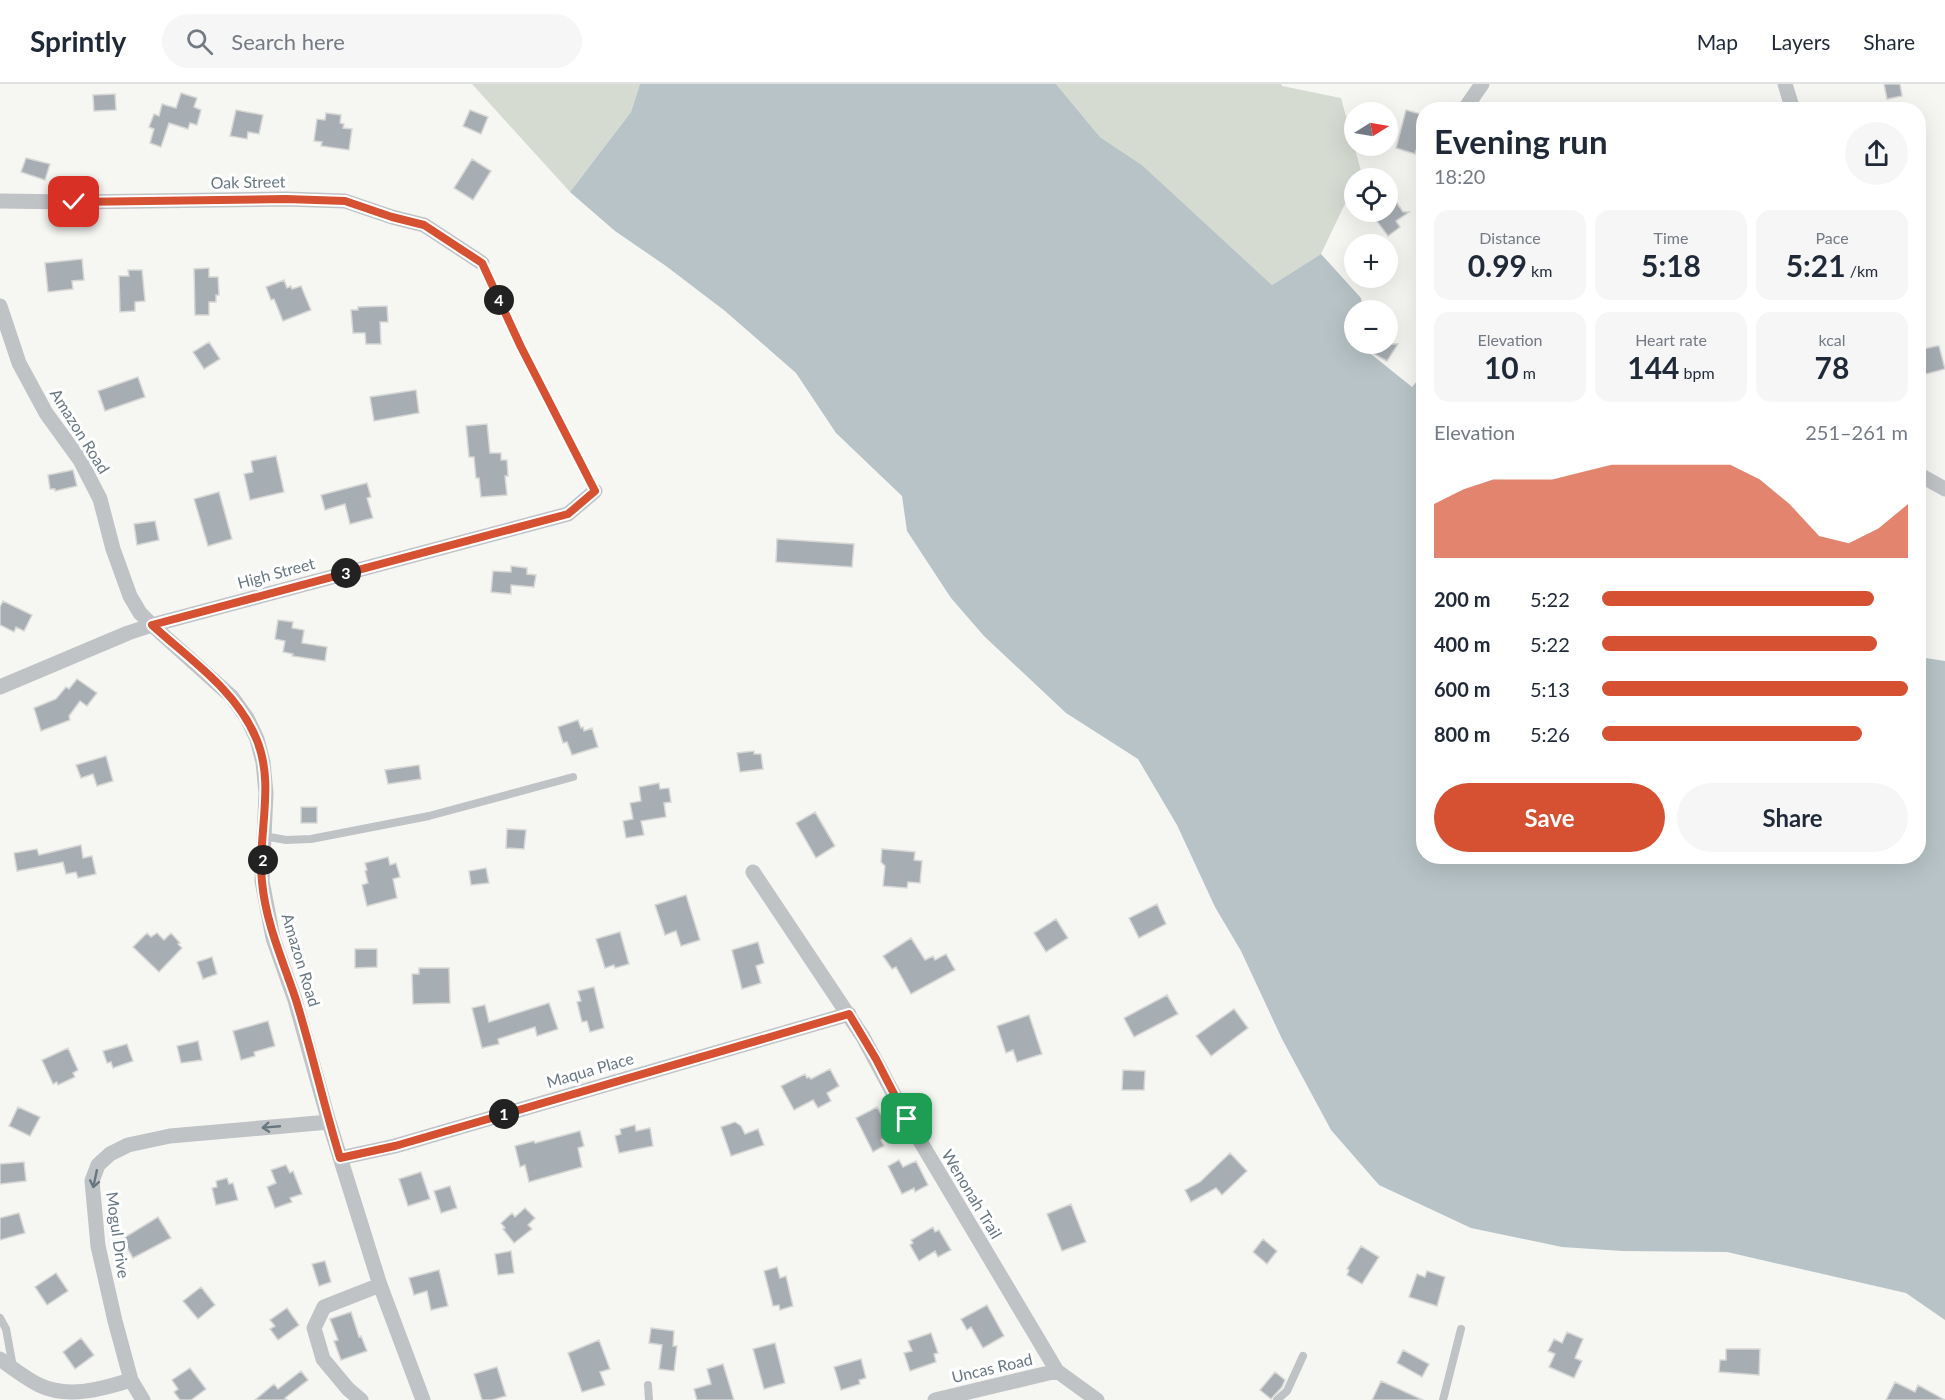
<!DOCTYPE html>
<html lang="en">
<head>
<meta charset="utf-8">
<style>
	:root { --surface:#fff; --page:#f6f6f7; --text:#1f2937; --muted:#747a83; --line:#e0e1e3; --accent:#d65132 }
	body { margin:0; font-family:Lato,sans-serif; background:var(--page); color:var(--text); height:100vh; display:flex; flex-direction:column; font-size:22px; white-space:nowrap }
	* { box-sizing:border-box; margin:0 }
	p { font-size:20px; color:var(--muted) }
	.icon { flex:none; width:33px; height:33px; fill:none; stroke:currentColor; stroke-width:2; stroke-linecap:round; stroke-linejoin:round }
	.map { position:relative; flex:1; overflow:hidden }
	.drawer { position:absolute; left:1416px; top:18px; width:510px; height:762px; display:flex; flex-direction:column; background:var(--surface); border-radius:24px; box-shadow:0 6px 24px #0002 }
	.drawer>* { flex:none }
	.needle { width:39px; rotate:79deg }
	.tools { position:absolute; left:1344px; top:18px; display:grid; gap:12px }
	.tools a { display:grid; place-items:center; width:54px; height:54px; border-radius:50%; background:var(--surface); box-shadow:0 6px 24px #0002; font-size:30px }
	.pin { position:absolute; display:grid; place-items:center; width:51px; height:51px; color:#fff; margin:-26px; border-radius:12px; box-shadow:0 3px 9px #0006 }
	.km { position:absolute; width:30px; height:30px; margin:-15px; border-radius:50%; background:#222; color:#fff; font-size:16px; line-height:30px; text-align:center }
	.round { display:grid; place-items:center; flex:none; width:63px; height:63px; border-radius:32px; background:var(--page) }
	.summary { display:flex; align-items:center; justify-content:space-between; height:102px; padding:0 18px }
	h1 { font-size:33px; font-weight:700; line-height:45px }
	.figures { display:grid; grid-template-columns:repeat(3,1fr); gap:9px; height:102px; padding:6px 18px }
	.figures div { display:grid; align-content:center; border-radius:15px; background:var(--page); text-align:center }
	.figures b { font-size:30px; font-weight:700 }
	.figures small { font-size:16px; font-weight:400 }
	.figures p { font-size:16px }
	.chart { height:168px; padding:12px 18px }
	.chart p { display:flex; justify-content:space-between }
	.chart svg { width:100%; height:108px; margin-top:6px; fill:var(--accent); opacity:.7 }
	.cta { display:flex; gap:12px; margin-top:auto; padding:12px 18px }
	.cta a { flex:1; height:69px; border-radius:36px; background:var(--accent); color:#fff; font-size:24px; font-weight:700; line-height:69px; text-align:center }
	.cta a+a { background:var(--page); color:var(--text) }
	ul { padding:0 18px; list-style:none; font-size:20px }
	li { display:grid; grid-template-columns:96px 72px 1fr; align-items:center; height:45px }
	li i { height:15px; border-radius:8px; background:var(--accent) }
	header { display:flex; align-items:center; gap:36px; box-sizing:border-box; height:84px; padding:0 30px; background:var(--surface); border-bottom:2px solid var(--line) }
	header strong { font-size:28px }
	nav { display:flex; gap:33px; margin-inline-start:auto; font-size:21px }
	.search { width:420px; height:54px; background:var(--page); display:flex; align-items:center; gap:15px; box-sizing:border-box; padding:0 21px; border-radius:33px; color:var(--muted); font-size:22px }
	.map>svg:first-child { display:block }
	.green { fill:#d6dbd2 }
	.water { fill:#b7c3c6 }
	.building { fill:#a7aeb3; stroke:#d7d7d5; stroke-width:1.5 }
	.lines { fill:none; stroke-linecap:round; stroke-linejoin:round }
	.service { stroke:#bfc3c6; stroke-width:8 }
	.minor { stroke:#bfc3c6; stroke-width:15 }
	.oneway { stroke:#677782 }
	.route-casing { stroke:#fff; stroke-width:12 }
	.route { stroke:#d65132; stroke-width:8 }
	.labels { text-anchor:middle; stroke-width:6; stroke-linejoin:round; paint-order:stroke }
	.street-label { font-size:16px; fill:#677782; stroke:#fff }
</style>
</head>
<body>
<header>
<strong>Sprintly</strong>
<div class="search"><svg class="icon" aria-label="search" viewBox="0 0 24 24"><circle cx="10" cy="10" r="6"/><path d="M15 15l6 6"/></svg>Search here</div>
<nav><a>Map</a><a>Layers</a><a>Share</a></nav>
</header>
<div class="map">
<svg width="1945" height="1316" viewBox="0 0 1945 1316">
	<rect width="100%" height="100%" fill="#f6f6f3"/>
	<path class="green" d="M472,0H640L631,28L570,108Z
		M1056,0H1281L1282,2L1341,14L1361,87L1357,94H1354V101L1321,170L1272,201L1142,81L1100,53Z"/>
	<path class="water" d="M640,0H1056L1100,53L1142,81L1272,201L1321,170L1361,214L1363,226H1354V260H1369L1371,270L1412,303L1423,290L1424,772H1918L1919,573L1945,577V1236L1906,1209L1727,1168L1623,1167L1562,1163L1471,1144L1379,1101L1331,1046L1282,955L1241,867L1215,823L1177,741L1138,675L1066,629L984,552L951,514L907,447L902,412L836,349L796,289L725,227L666,182L615,147L570,108L631,28Z"/>
	<path class="building" d="M1884,0H1900L1902,12L1887,15Z
		M181,9L197,14L194,23L201,26L197,41L190,39L188,45L169,39L161,63L150,59L154,45L149,43L154,30L159,32L162,20L176,24Z
		M115,10L116,26L94,27L93,11Z
		M236,26L263,31L259,50L248,48L247,55L230,52Z
		M470,26L488,33L481,50L463,42Z
		M1406,26L1424,31V41L1415,70L1396,64Z
		M326,29L341,31L340,39L344,40L343,44L352,45L349,66L321,62L322,58L314,57L317,35L325,36Z
		M26,74L50,80L45,96L21,88Z
		M472,75L491,87L473,116L454,104Z
		M1388,106L1403,128H1409L1396,137L1400,143L1388,152L1370,128H1388Z
		M82,175L84,196L72,197L73,205L48,208L45,179Z
		M209,184V193H218L219,211H216V218H209V231H195L194,185Z
		M128,186H142L145,217L135,218V227L120,228L119,192H129Z
		M284,196L287,204L291,202L292,205L301,202L311,226L283,237L274,215L271,216L266,203Z
		M387,222L388,238H380L381,260H366L365,249H353L351,226H358V223Z
		M209,258L220,275L204,285L193,268Z
		M1380,260H1398L1387,277L1374,270Z
		M1937,262H1939L1945,285L1918,292V266Z
		M138,293L145,313L105,327L98,307Z
		M416,306L419,329L374,337L370,313Z
		M487,340L490,369H501V376H507L508,392H505L507,411L481,413L479,394H476L474,373H469L466,342Z
		M276,372L284,408L250,416L244,390L253,388L251,377Z
		M73,386L77,402L55,407V405H50L48,391Z
		M367,399L371,413L367,414L373,434L350,440L345,420L325,426L321,411Z
		M219,408L232,455L208,462L194,415Z
		M155,437L159,456L137,461L134,440Z
		M777,455L854,460L852,483L776,478Z
		M511,482L527,484V490L536,491L534,503L511,501V510L491,508L493,487L511,488Z
		M3,517L32,531L24,547L16,543L14,548L0,541V523Z
		M278,536L293,538L292,544L304,546L302,559L327,563L325,577L292,572L293,570L283,568L285,557L275,555Z
		M77,595L97,609L87,622L80,617L69,632L70,636L41,647L34,624L56,615L66,603L69,605Z
		M578,636L581,644L583,643L584,647L592,644L598,663L572,671L567,658L563,659L558,643Z
		M754,667V670H761L763,685L740,688L737,669Z
		M106,672L113,697L97,702L93,690L81,694L76,681Z
		M419,681L421,695L388,700L385,686Z
		M659,699L660,705L669,704L671,718L664,719L666,733L641,737L644,751L626,754L623,737L633,735L630,719L641,717L639,703Z
		M301,723H317V739H301Z
		M815,728L835,762L816,774L796,739Z
		M507,745L526,746L524,765L506,764Z
		M81,761L83,774L92,772L96,790L78,794L76,788L66,790L63,778L17,787L14,769L37,765L39,771Z
		M882,765L915,768L914,776L922,777L920,799L908,798L907,804L883,802L885,782L881,778Z
		M388,773L390,781L396,779L400,793L393,795L397,814L367,822L362,801L368,799L365,787L367,786L365,779Z
		M486,784L489,799L471,801L469,787Z
		M686,811L700,856L681,862L676,847L665,851L655,821Z
		M1157,820L1166,840L1139,854L1129,834Z
		M1056,835L1068,854L1046,868L1034,849Z
		M620,848L629,880L615,884L614,881L605,884L596,855Z
		M147,849L151,853L157,849L164,856L171,849L180,859L178,860L182,864L159,888L133,863Z
		M911,854L925,876L933,872L935,876L946,870L955,886L911,910L896,883L892,885L883,872Z
		M758,858L764,879L756,882L761,899L742,905L732,866Z
		M355,865H377V883L355,884Z
		M212,873L217,890L203,895L197,878Z
		M419,884H449L450,919L413,920L412,890H419Z
		M594,903L604,944L590,948L587,937L582,938L577,918L581,917L578,907Z
		M1167,911L1178,930L1134,953L1124,934Z
		M549,919L558,945L537,952L535,943L498,955L499,960L482,964L472,924L485,921L489,938Z
		M1234,925L1248,944L1211,972L1196,952Z
		M1029,931L1042,970L1017,978L1013,966L1006,969L997,942Z
		M268,937L275,962L254,968L255,972L241,976L233,947Z
		M198,957L202,976L181,979L177,962Z
		M127,960L133,977L113,984L111,978L107,979L103,967Z
		M68,964L78,986L73,989L75,993L58,1001L57,998L53,1000L42,976Z
		M830,985L839,1002L827,1009L831,1017L818,1024L813,1016L794,1026L781,1002L805,990L807,994L809,993L811,995Z
		M1123,986L1145,987L1144,1006H1122Z
		M18,1023L40,1033L30,1052L9,1042Z
		M877,1023L882,1032L886,1030L895,1048L881,1056L884,1062L873,1068L856,1034Z
		M735,1038L741,1042L745,1050L758,1045L764,1061L731,1072L721,1043Z
		M635,1041L636,1047L650,1044L653,1062L619,1069L615,1052L621,1050L620,1045Z
		M580,1047L584,1062L578,1064L582,1083L529,1098L525,1081L520,1083L515,1062L534,1057L535,1059Z
		M1230,1069L1247,1087L1222,1111L1216,1104L1191,1118L1185,1106L1200,1098Z
		M899,1076L903,1083L916,1077L928,1101L915,1108L914,1104L902,1110L888,1082Z
		M24,1078L26,1097L0,1100V1080Z
		M286,1081L290,1089L293,1087L302,1110L290,1114L292,1118L275,1124L267,1103L276,1099L271,1086Z
		M421,1088L430,1115L408,1122L399,1095Z
		M227,1094L229,1100L233,1099L238,1116L216,1121L212,1104L217,1103L216,1097Z
		M450,1102L457,1124L441,1129L434,1107Z
		M1071,1120L1086,1158L1062,1167L1047,1130Z
		M525,1124L535,1134L528,1141L532,1145L514,1159L503,1145L505,1144L501,1139L512,1129L515,1133Z
		M19,1129L25,1149L0,1156V1134Z
		M158,1133L171,1154L133,1174L122,1155Z
		M933,1143L935,1148L939,1146L951,1166L938,1173L935,1167L919,1177L910,1161L913,1159L911,1156Z
		M1263,1155L1277,1167L1267,1180L1253,1168Z
		M1361,1162L1379,1173L1362,1200L1347,1191L1349,1186L1347,1185Z
		M511,1167L514,1189L498,1191L495,1170Z
		M325,1177L331,1198L319,1202L312,1180Z
		M777,1183L780,1194L786,1192L793,1222L780,1226L779,1221L773,1222L764,1187Z
		M439,1186L448,1222L431,1226L427,1207L414,1211L409,1194Z
		M1427,1187L1445,1193L1437,1222L1409,1213L1417,1190L1425,1193Z
		M56,1189L68,1207L47,1221L35,1203Z
		M201,1203L215,1221L198,1235L183,1217Z
		M987,1221L1004,1252L983,1264L971,1243L967,1246L961,1235Z
		M287,1224L299,1241L278,1256L270,1245L275,1242L270,1236Z
		M351,1228L359,1253L361,1252L367,1267L341,1276L334,1257L338,1256L330,1235Z
		M651,1244L674,1247L673,1262H677L674,1287L659,1285L662,1261L649,1259Z
		M1567,1248L1583,1255L1575,1274L1582,1277L1574,1294L1549,1283L1555,1270L1548,1267L1554,1255L1562,1259Z
		M931,1249L938,1269L934,1270L936,1278L910,1287L904,1269L912,1267L908,1257Z
		M81,1254L94,1271L75,1285L63,1268Z
		M599,1256L610,1285L600,1288L605,1301L582,1308L568,1269Z
		M775,1259L785,1299L764,1305L753,1265Z
		M1726,1265H1760L1759,1291L1719,1288L1720,1276H1726Z
		M1403,1266L1429,1280L1422,1293L1397,1279Z
		M861,1275L866,1294L859,1296L860,1300L841,1306L834,1283Z
		M723,1280L734,1316H697L694,1305L711,1300L707,1285Z
		M497,1283L506,1312L492,1316H482L474,1290Z
		M190,1284L206,1305L191,1316H180L174,1308L178,1305L172,1296Z
		M301,1287L308,1296L285,1314L287,1316H255L274,1300L278,1305Z
		M1275,1288L1285,1296L1282,1303L1271,1315L1260,1306Z
		M1381,1297L1423,1316H1372Z
		M1895,1298L1915,1308L1918,1301L1945,1316H1886Z"/>
	<g class="lines">
		<path class="service" d="M482,179L521,263L595,407
			M264,752L286,756L311,755L429,732L573,693
			M0,1234L6,1245L13,1283
			M648,1301L649,1316
			M1277,1316L1287,1307L1303,1272
			M1443,1316L1461,1245"/>
		<path class="minor" d="M1785,0L1793,26
			M1464,26L1482,0
			M0,117L74,118L286,115L345,117L392,133L424,141L482,179
			M0,222L19,279L46,329L80,376L100,415L113,465L130,512L140,529L152,541L232,613L247,634L257,655L263,678L266,709L262,797L273,854L295,916L329,1038L380,1201L423,1316
			M1918,390L1945,405
			M0,603L128,549L152,541L568,430L595,407
			M753,788L863,953L907,1035L1057,1287L1097,1316
			M340,1074L395,1062L849,930
			M0,1275C12,1284 25,1294 39,1301C68,1315 102,1305 131,1296
			M143,1316L131,1296L115,1237L98,1162L92,1097L98,1081L110,1070L128,1061L170,1052L329,1038
			M361,1316L348,1305L323,1275L314,1244L324,1223L380,1201
			M935,1316L1057,1287"/>
	</g>
	<defs><path id="oneway-shaft" d="M-6 0H5M1.5-3L5.5 0L1.5 3" fill="none" stroke-width="1.6" stroke-linecap="round" stroke-linejoin="round" transform="scale(1.5)"/></defs>
	<g class="oneway">
		<use href="#oneway-shaft" transform="translate(271 1043) rotate(175)"/>
		<use href="#oneway-shaft" transform="translate(95 1095) rotate(102)"/>
	</g>
	<g class="lines">
		<g class="route-casing">
			<path id="route" d="M74,118L286,115L345,117L392,133L424,141L482,179L521,263L595,407L568,430L152,541C189,575 236,606 256,654C276,700 257,751 262,798C266,840 283,877 296,916C312,968 324,1022 340,1074L395,1062L849,930L876,975L907,1035"/>
		</g>
		<use href="#route" class="route"/>
	</g>
	<g class="labels">
		<g class="street-label">
			<text transform="translate(248 98) rotate(-1)" y="6">Oak Street</text>
			<text transform="translate(80 347) rotate(58)" y="6">Amazon Road</text>
			<text transform="translate(276 489) rotate(-15)" y="6">High Street</text>
			<text transform="translate(301 876) rotate(73)" y="6">Amazon Road</text>
			<text transform="translate(590 986) rotate(-16)" y="6">Maqua Place</text>
			<text transform="translate(972 1110) rotate(59)" y="6">Wenonah Trail</text>
			<text transform="translate(118 1151) rotate(82)" y="6">Mogul Drive</text>
			<text transform="translate(992 1284) rotate(-13)" y="6">Uncas Road</text>
		</g>
	</g>
</svg>
<div class="tools">
<a><svg class="needle" viewBox="-14 -14 28 28"><path d="M0-13l5 13h-10z" fill="#e53935"/><path d="M0 13l5-13h-10z" fill="#747a83"/></svg></a>
<a><svg class="icon" aria-label="locate" viewBox="0 0 24 24"><circle cx="12" cy="12" r="6"/><path d="M12 2v4M12 18v4M2 12h4M18 12h4"/></svg></a>
<a>+</a>
<a>−</a>
</div>
<div class="pin" style="left:907px;top:1035px;background:#1e9e55"><svg class="icon" aria-label="arrive" viewBox="0 0 24 24"><path d="M6 21V4h12l-3 4 3 4H6"/></svg></div>
<div class="pin" style="left:74px;top:118px;background:#d93025"><svg class="icon" aria-label="check" viewBox="0 0 24 24"><path d="M5 12l5 5 9-10"/></svg></div>
<b class="km" style="left:504px;top:1030px">1</b>
<b class="km" style="left:263px;top:776px">2</b>
<b class="km" style="left:346px;top:489px">3</b>
<b class="km" style="left:499px;top:216px">4</b>
<section class="drawer">
<div class="summary"><div><h1>Evening run</h1><p>18:20</p></div><a class="round"><svg class="icon" aria-label="share" viewBox="0 0 24 24"><path d="M12 15V3M7 8l5-5 5 5M5 13v7h14v-7"/></svg></a></div>
<div class="figures">
<div><p>Distance</p><b>0.99<small> km</small></b></div>
<div><p>Time</p><b>5:18</b></div>
<div><p>Pace</p><b>5:21<small> /km</small></b></div>
</div>
<div class="figures">
<div><p>Elevation</p><b>10<small> m</small></b></div>
<div><p>Heart rate</p><b>144<small> bpm</small></b></div>
<div><p>kcal</p><b>78</b></div>
</div>
<div class="chart"><p><span>Elevation</span>251–261 m</p>
<svg viewBox="0 0 160 44" preserveAspectRatio="none"><path d="M0 44V22L10 16L20 12L30 12L40 12L50 9L60 6L70 6L80 6L90 6L100 6L110 12L120 22L130 35L140 38L150 32L160 22V44z"/></svg>
</div>
<ul>
<li><b>200 m</b>5:22<i style="width:89%"></i></li>
<li><b>400 m</b>5:22<i style="width:90%"></i></li>
<li><b>600 m</b>5:13<i style="width:100%"></i></li>
<li><b>800 m</b>5:26<i style="width:85%"></i></li>
</ul>
<div class="cta"><a>Save</a><a>Share</a></div>
</section>
</div>
</body>
</html>
